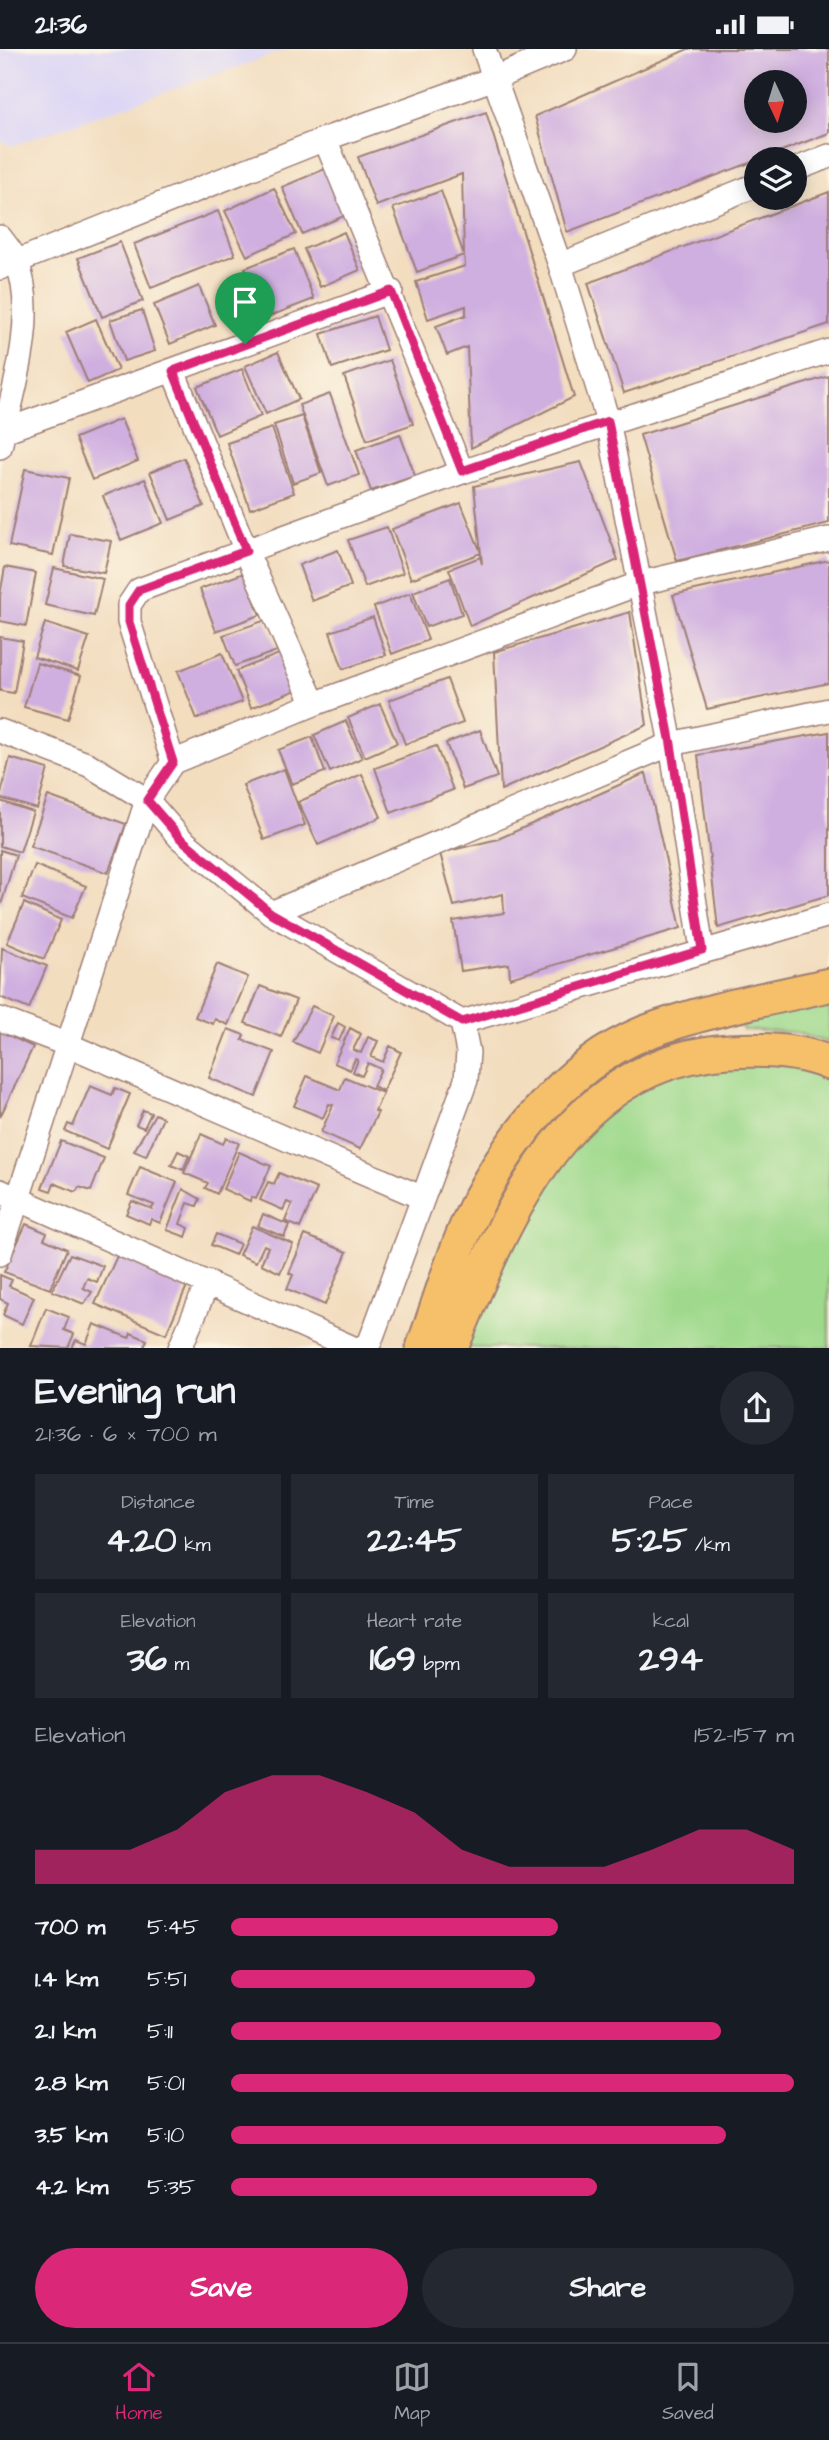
<!DOCTYPE html>
<html lang="en">
<head>
<meta charset="utf-8">
<style>
	:root { --surface:#171b24; --page:#242831; --text:#f1f3f6; --muted:#9ea1a6; --line:#363941; --accent:#db2777 }
	body { margin:0; font-family:"Architects Daughter",sans-serif; background:var(--page); color:var(--text); height:100vh; display:flex; flex-direction:column; font-size:26px; white-space:nowrap }
	* { box-sizing:border-box; margin:0 }
	p { font-size:23px; color:var(--muted) }
	.icon { flex:none; width:38px; height:38px; fill:none; stroke:currentColor; stroke-width:2; stroke-linecap:round; stroke-linejoin:round }
	.map { position:relative; height:1299px; overflow:hidden }
	.side { display:flex; flex-direction:column; background:var(--surface); flex:1 }
	.side>* { flex:none }
	.needle { width:46px; rotate:176deg }
	.buttons { position:absolute; left:744px; top:21px; display:grid; gap:14px }
	.buttons a { display:grid; place-items:center; width:63px; height:63px; border-radius:50%; background:var(--surface); box-shadow:0 4px 18px #0003; font-size:35px }
	.pin { position:absolute; display:grid; place-items:center; width:60px; height:60px; color:#fff; margin:-72px -30px; border-radius:50% 50% 50% 0; rotate:-45deg; box-shadow:0 0 7px #0007 }
	.pin .icon { rotate:45deg }
	.round { display:grid; place-items:center; flex:none; width:74px; height:74px; border-radius:37px; background:var(--page) }
	.headline { display:flex; align-items:center; justify-content:space-between; height:119px; padding:0 35px }
	h1 { font-size:38px; font-weight:700; line-height:52px }
	.figures { display:grid; grid-template-columns:repeat(3,1fr); gap:10px; height:119px; padding:7px 35px }
	.figures div { display:grid; align-content:center; border-radius:0px; background:var(--page); text-align:center }
	.figures b { font-size:35px; font-weight:700 }
	.figures small { font-size:19px; font-weight:400 }
	.figures p { font-size:19px }
	.chart { height:196px; padding:14px 35px }
	.chart p { display:flex; justify-content:space-between }
	.chart svg { width:100%; height:126px; margin-top:7px; fill:var(--accent); opacity:.7 }
	.primary-button { display:flex; gap:14px; margin-top:auto; padding:14px 35px }
	.primary-button a { flex:1; height:80px; border-radius:42px; background:var(--accent); color:#fff; font-size:28px; font-weight:700; line-height:80px; text-align:center }
	.primary-button a+a { background:var(--page); color:var(--text) }
	ul { padding:0 35px; list-style:none; font-size:23px }
	li { display:grid; grid-template-columns:112px 84px 1fr; align-items:center; height:52px }
	li i { height:18px; border-radius:9px; background:var(--accent) }
	.status { display:flex; justify-content:space-between; align-items:center; height:49px; padding:0 35px; background:var(--surface); direction:ltr }
	.status svg { height:19px; fill:currentColor }
	.tabs { display:flex; justify-content:space-around; align-items:center; height:98px; border-top:2px solid var(--line); background:var(--surface); font-size:19px; color:var(--muted) }
	.tabs a { display:grid; justify-items:center; gap:4px }
	.tabs .active { color:var(--accent) }
	.map>svg:first-child { display:block }
	.built { fill:#dcd6f6 }
	.green { fill:#9fd98c; stroke:#747c5c; stroke-width:2 }
	.building { fill:#cfaee0; fill-rule:evenodd }
	.lines { fill:none; stroke-linecap:round; stroke-linejoin:round }
	.minor-casing { stroke:#9e7e75; stroke-width:26 }
	.highway-casing { stroke:#9e7e75; stroke-width:37 }
	.minor { stroke:#fff; stroke-width:23 }
	.highway { stroke:#f6c06b; stroke-width:33 }
	.route-casing { stroke:#fff; stroke-width:14 }
	.route { stroke:#db2777; stroke-width:9 }
</style>
</head>
<body>
<div class="status"><b>21:36</b><svg viewBox="0 0 49 12"><path d="M0 12V9h3v3zM5 12V6h3v6zM10 12V3h3v9zM15 12V0h3v12zM26 1h20v11H26zM47 4h2v5h-2z"/></svg></div>
<div class="map">
<svg width="829" height="1299" viewBox="0 0 829 1299">
	<rect width="100%" height="100%" fill="#fcf5e5"/>
	<filter id="ink" filterUnits="userSpaceOnUse"><feTurbulence type="fractalNoise" baseFrequency=".0143" numOctaves="2"/><feDisplacementMap in="SourceGraphic" scale="14" xChannelSelector="R" yChannelSelector="G"/><feConvolveMatrix kernelMatrix="1 2 1 2 8 2 1 2 1" color-interpolation-filters="sRGB"/></filter>
	<filter id="wash" filterUnits="userSpaceOnUse"><feTurbulence type="fractalNoise" baseFrequency=".00686" numOctaves="4" result="noise"/><feDisplacementMap in="SourceGraphic" scale="28" xChannelSelector="R" yChannelSelector="G"/><feGaussianBlur stdDeviation="1.57" result="paint"/><feColorMatrix in="noise" values="0 0 0 0 0 0 0 0 0 0 0 0 0 0 0 0 0 1.4 0 .05"/><feComposite in="paint" operator="in"/></filter>
	<g filter="url(#wash)">
		<rect width="100%" height="100%" fill="#f2ddbf"/>
		<path class="built" d="M0,0H289L11,97L0,90Z"/>
		<path class="green" d="M829,944V994L793,983L744,981L736,973Z
			M708,1008L829,1018V1299H458L527,1147L595,1058Z"/>
		<g id="blocks">
			<path class="building" d="M688,0H829V84L567,183L535,67ZM756,33H794V72H756Z
				M486,63L574,348L471,399L467,298L447,306L436,277L466,266V257L428,270L416,233L465,217L464,206L417,223L393,159L441,142L464,206L462,125L376,157L358,108Z
				M325,120L344,167L302,185L282,138Z
				M274,139L296,185L247,207L225,162Z
				M829,143V275L624,344L588,234Z
				M218,162L235,206L151,239L134,195Z
				M344,183L360,221L320,238L304,200Z
				M120,193L143,252L102,268L78,209Z
				M294,200L314,250L265,269L245,219Z
				M199,237L215,276L170,295L154,256Z
				M142,261L155,302L124,312L110,271Z
				M375,267L386,301L332,319L321,285Z
				M96,270L118,321L88,334L66,283Z
				M278,303L299,350L266,365L245,317Z
				M390,311L413,375L367,391L344,327Z
				M242,320L261,367L217,386L197,338Z
				M829,327V474L677,512L640,386Z
				M330,345L359,426L328,437L299,356Z
				M302,367L321,424L293,434L274,376Z
				M121,370L138,412L92,431L75,389Z
				M272,379L294,444L250,460L227,394Z
				M400,385L415,427L371,442L356,401Z
				M184,409L204,457L170,471L150,423Z
				M581,413L618,511L470,577L449,520L480,508L482,515L474,437Z
				M25,420L69,429L53,506L9,497Z
				M145,430L163,474L121,491L103,447Z
				M461,454L481,504L411,530L392,480Z
				M387,478L403,524L365,538L348,491Z
				M70,485L111,492L104,524L64,517Z
				M338,501L351,537L312,552L299,516Z
				M829,511V634L707,660L673,546Z
				M5,518L36,524L26,577L0,572V546Z
				M54,519L103,530L94,567L45,556Z
				M244,524L260,566L216,582L200,540Z
				M450,529L462,565L426,578L413,543Z
				M410,544L428,591L392,605L374,558Z
				M630,563L647,676L501,741L494,603Z
				M373,568L386,606L343,620L330,583Z
				M266,571L277,602L235,617L223,586Z
				M45,574L89,588L78,622L34,608Z
				M0,588L23,592L14,644L0,642Z
				M284,603L299,640L251,659L236,622Z
				M222,604L242,653L197,670L178,622Z
				M37,614L81,627L68,670L24,658Z
				M447,630L463,674L405,695L389,651Z
				M380,655L397,694L365,708L348,669Z
				M346,672L362,709L330,723L314,686Z
				M480,681L497,728L463,740L446,694Z
				M829,683V846L718,879L698,706Z
				M312,688L325,723L292,735L278,701Z
				M436,697L453,741L391,764L375,719Z
				M10,709L48,720L37,760L0,749Z
				M284,720L305,776L264,791L243,736Z
				M646,724L681,879L510,929L509,915L461,922L453,872L504,864L503,845L454,857L440,804L498,790Z
				M362,725L381,768L318,796L298,753Z
				M48,747L126,775L108,824L30,797Z
				M0,752L33,763L20,803L0,797Z
				M0,801L16,806L1,856H0Z
				M35,816L86,837L72,869L22,849Z
				M24,854L61,871L44,910L7,894Z
				M2,899L47,917L29,960L0,948Z
				M217,915L248,928L228,976L215,970L213,975L195,968Z
				M260,937L296,951L281,988L245,974Z
				M312,957L334,967L318,1004L293,993Z
				M338,974L345,978L339,992L331,989Z
				M350,979L361,985L353,1001L361,1004L368,988L378,992L371,1008L383,1013L390,997L401,1003L383,1042L373,1037L381,1020L368,1014L362,1027L353,1023L358,1011L355,1010L350,1021L334,1014Z
				M228,980L244,986L242,991L274,1003L256,1048L209,1029Z
				M0,982L33,998L0,1068Z
				M307,1027L340,1041L345,1028L383,1044L375,1062L378,1063L360,1100L321,1083L333,1056L329,1055L323,1069L294,1057Z
				M90,1037L112,1046L115,1039L130,1045L107,1100L65,1082L68,1075L73,1077Z
				M143,1061L151,1064L144,1079L136,1076Z
				M155,1065L163,1069L146,1107L134,1102Z
				M201,1085L223,1095L226,1089L239,1094L217,1145L205,1139L208,1134L184,1124Z
				M61,1092L104,1109L91,1142L79,1138L76,1143L54,1134L51,1142L42,1139Z
				M178,1102L189,1107L183,1121L171,1116Z
				M239,1103L271,1117L256,1150L251,1148L250,1152L223,1140Z
				M140,1118L177,1133L160,1174L151,1170L149,1175L126,1165L132,1152L152,1160L154,1156L128,1146Z
				M279,1124L317,1140L300,1179L285,1172L292,1155L287,1153L283,1161L260,1151L268,1133L274,1135Z
				M183,1140L200,1150L197,1157L188,1154L180,1175L189,1179L186,1188L167,1181Z
				M263,1165L289,1176L284,1188L258,1177Z
				M26,1175L47,1184L44,1190L67,1200L50,1240L4,1223Z
				M252,1177L293,1195L280,1224L261,1215L268,1198L264,1196L256,1213L239,1206Z
				M216,1185L240,1195L235,1206L211,1196Z
				M305,1186L347,1203L325,1256L287,1240L293,1226L289,1224Z
				M70,1205L103,1217L97,1233L87,1229L83,1239L92,1243L84,1255L52,1242Z
				M117,1207L187,1237L166,1285L95,1255Z
				M0,1226L12,1231L9,1237L34,1248L22,1275L3,1266L8,1254L0,1250Z
				M46,1259L69,1268L64,1281L74,1285L68,1299L31,1297Z
				M94,1275L129,1289L131,1284L147,1291L144,1299H72L76,1291L86,1295Z"/>
		</g>
	</g>
	<g filter="url(#ink)">
		<use href="#blocks" fill-opacity="0" stroke="#9e7e75" stroke-width="2"/>
		<g class="lines">
			<g class="minor-casing">
				<path id="minor" d="M484,0L560,216L608,372L671,695L702,901
					M325,90L462,423
					M794,121L829,107
					M0,188C5,195 12,203 16,211C39,265 13,344 0,398
					M560,216L756,136
					M0,219L325,90L495,29L565,0
					M173,322L246,502L314,655
					M4,382L391,242
					M0,682L89,716L147,751L180,789L271,864L462,973L829,866
					M173,713L129,573V556L139,541L462,423L829,302
					M271,864L671,695L829,661
					M0,970L66,995L423,1149L466,1031L468,1003L462,973
					M0,1142L353,1299
					M0,1205L147,751L173,713L314,655L641,534L829,490
					M180,1299L208,1233
					M361,1299L370,1293L423,1149"/>
			</g>
			<g class="highway-casing">
				<path id="highway" d="M423,1299C438,1258 450,1214 468,1174C503,1097 563,1017 644,984C704,961 767,950 829,936
					M451,1299C505,1168 566,1013 729,1002C761,1000 799,1001 829,1014"/>
			</g>
			<use href="#minor" class="minor"/>
			<use href="#highway" class="highway"/>
		</g>
	</g>
	<g class="lines" filter="url(#ink)">
		<g class="route-casing">
			<path id="route" d="M391,242L462,422L608,372L671,695L702,901L462,973L271,864L180,789L147,751L173,713L129,573V556L139,541L246,502L173,322Z"/>
		</g>
		<use href="#route" class="route"/>
	</g>
</svg>
<div class="buttons">
<a><svg class="needle" viewBox="-14 -14 28 28"><path d="M0-13l5 13h-10z" fill="#e53935"/><path d="M0 13l5-13h-10z" fill="#9ea1a6"/></svg></a>
<a><svg class="icon" aria-label="layers" viewBox="0 0 24 24"><path d="M12 4l9 5-9 5-9-5zM3 14l9 5 9-5"/></svg></a>
</div>
<div class="pin" style="left:245px;top:295px;background:#1e9e55"><svg class="icon" aria-label="arrive" viewBox="0 0 24 24"><path d="M6 21V4h12l-3 4 3 4H6"/></svg></div>
</div>
<section class="side">
<div class="headline"><div><h1>Evening run</h1><p>21:36 · 6 × 700 m</p></div><a class="round"><svg class="icon" aria-label="share" viewBox="0 0 24 24"><path d="M12 15V3M7 8l5-5 5 5M5 13v7h14v-7"/></svg></a></div>
<div class="figures">
<div><p>Distance</p><b>4.20<small> km</small></b></div>
<div><p>Time</p><b>22:45</b></div>
<div><p>Pace</p><b>5:25<small> /km</small></b></div>
</div>
<div class="figures">
<div><p>Elevation</p><b>36<small> m</small></b></div>
<div><p>Heart rate</p><b>169<small> bpm</small></b></div>
<div><p>kcal</p><b>294</b></div>
</div>
<div class="chart"><p><span>Elevation</span>152–157 m</p>
<svg viewBox="0 0 160 44" preserveAspectRatio="none"><path d="M0 44V32L10 32L20 32L30 25L40 12L50 6L60 6L70 12L80 19L90 32L100 38L110 38L120 38L130 32L140 25L150 25L160 32V44z"/></svg>
</div>
<ul>
<li><b>700 m</b>5:45<i style="width:58%"></i></li>
<li><b>1.4 km</b>5:51<i style="width:54%"></i></li>
<li><b>2.1 km</b>5:11<i style="width:87%"></i></li>
<li><b>2.8 km</b>5:01<i style="width:100%"></i></li>
<li><b>3.5 km</b>5:10<i style="width:88%"></i></li>
<li><b>4.2 km</b>5:35<i style="width:65%"></i></li>
</ul>
<div class="primary-button"><a>Save</a><a>Share</a></div>
</section>
<nav class="tabs">
<a class="active"><svg class="icon" aria-label="home" viewBox="0 0 24 24"><path d="M3 11l9-7 9 7M6 9v11h12V9"/></svg>Home</a>
<a><svg class="icon" aria-label="map" viewBox="0 0 24 24"><path d="M3 6l6-2 6 2 6-2v14l-6 2-6-2-6 2zM9 4v14M15 6v14"/></svg>Map</a>
<a><svg class="icon" aria-label="saved" viewBox="0 0 24 24"><path d="M7 4h10v16l-5-4-5 4z"/></svg>Saved</a>
</nav>
</body>
</html>
